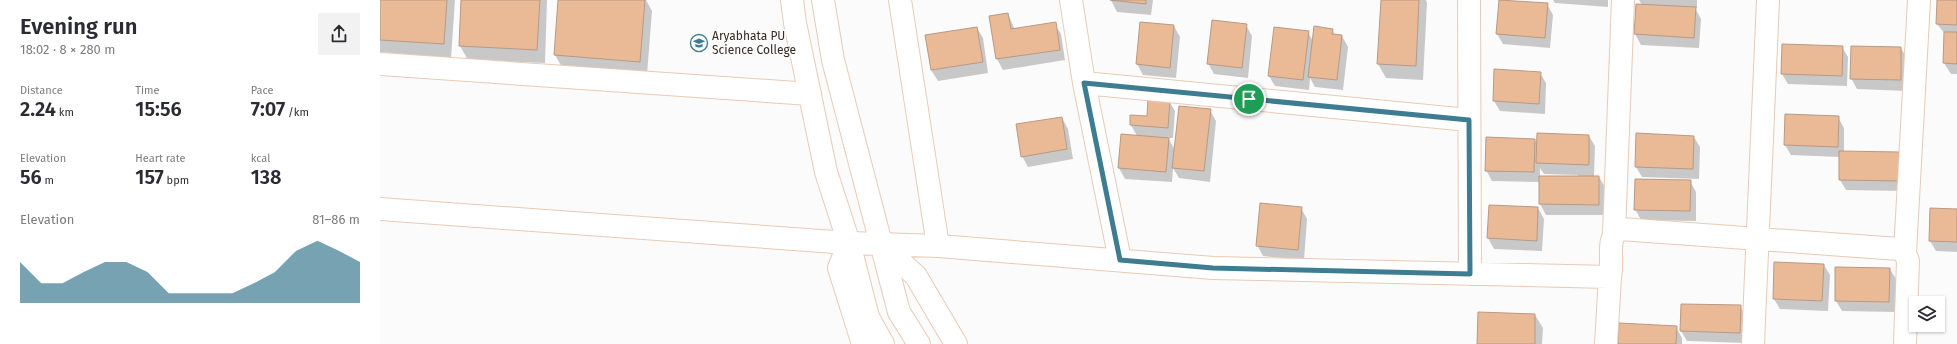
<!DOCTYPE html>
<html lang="en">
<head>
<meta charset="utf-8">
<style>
	:root { --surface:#fff; --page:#f2f2f3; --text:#2b2b33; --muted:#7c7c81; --accent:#3e7c92 }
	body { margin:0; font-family:"Fira Sans",sans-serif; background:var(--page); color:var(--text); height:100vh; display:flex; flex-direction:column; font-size:15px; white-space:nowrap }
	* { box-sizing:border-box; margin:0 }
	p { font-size:13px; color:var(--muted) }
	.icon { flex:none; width:22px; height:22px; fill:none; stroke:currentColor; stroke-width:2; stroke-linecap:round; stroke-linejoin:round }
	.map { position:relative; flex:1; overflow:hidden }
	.panel { display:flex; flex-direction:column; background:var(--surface); width:380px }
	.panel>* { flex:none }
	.fabs { position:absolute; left:1529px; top:296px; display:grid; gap:8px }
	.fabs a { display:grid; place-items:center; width:36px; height:36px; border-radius:0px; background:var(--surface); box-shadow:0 1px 3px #0004; font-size:20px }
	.pin { position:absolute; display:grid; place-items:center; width:34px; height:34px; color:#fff; margin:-17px; border:2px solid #fff; border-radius:50%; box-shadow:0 1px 4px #0007 }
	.round { display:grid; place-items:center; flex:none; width:42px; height:42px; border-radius:0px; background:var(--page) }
	.summary { display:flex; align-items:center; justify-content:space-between; height:68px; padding:0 20px }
	h1 { font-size:22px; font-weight:600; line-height:30px }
	.stats { display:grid; grid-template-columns:repeat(3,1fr); gap:6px; height:68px; padding:4px 20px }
	.stats div { display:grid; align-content:center }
	.stats b { font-size:20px; font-weight:600 }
	.stats small { font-size:11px; font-weight:400 }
	.stats p { font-size:11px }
	.chart { height:112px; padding:8px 20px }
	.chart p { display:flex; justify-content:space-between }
	.chart svg { width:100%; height:72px; margin-top:4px; fill:var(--accent); opacity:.7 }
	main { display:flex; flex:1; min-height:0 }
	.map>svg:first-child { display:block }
	.shadow { fill:#0003; fill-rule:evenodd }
	.building { fill:#eaba97; stroke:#b79984 }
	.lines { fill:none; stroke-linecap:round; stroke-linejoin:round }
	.minor-casing { stroke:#e9cab4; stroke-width:24 }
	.major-casing { stroke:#e9cab4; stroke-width:24 }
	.minor { stroke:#fff; stroke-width:22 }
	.major { stroke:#fff; stroke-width:22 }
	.route-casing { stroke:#fff; stroke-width:8 }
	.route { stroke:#3e7c92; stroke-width:5 }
	.labels { text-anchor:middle; stroke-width:3.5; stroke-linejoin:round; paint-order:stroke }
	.poi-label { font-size:12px; fill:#372b22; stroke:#fbfbfb; text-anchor:start }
</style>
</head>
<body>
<main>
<section class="panel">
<div class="summary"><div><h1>Evening run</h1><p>18:02 · 8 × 280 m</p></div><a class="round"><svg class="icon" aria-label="share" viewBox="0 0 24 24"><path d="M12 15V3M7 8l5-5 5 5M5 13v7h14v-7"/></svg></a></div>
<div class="stats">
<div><p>Distance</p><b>2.24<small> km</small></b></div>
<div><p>Time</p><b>15:56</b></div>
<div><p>Pace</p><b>7:07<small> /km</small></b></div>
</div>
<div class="stats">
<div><p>Elevation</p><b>56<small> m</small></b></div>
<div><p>Heart rate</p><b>157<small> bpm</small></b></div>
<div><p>kcal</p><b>138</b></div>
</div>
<div class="chart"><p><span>Elevation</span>81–86 m</p>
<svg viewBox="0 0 160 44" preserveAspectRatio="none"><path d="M0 44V19L10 32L20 32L30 25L40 19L50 19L60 25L70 38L80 38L90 38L100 38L110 32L120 25L130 12L140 6L150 12L160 19V44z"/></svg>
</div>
</section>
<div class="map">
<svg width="1577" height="344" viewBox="0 0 1577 344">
	<rect width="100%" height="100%" fill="#fbfbfb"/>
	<path class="shadow" d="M0,0H75L71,58L0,52Z
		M82,0H167L165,63L88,60L80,46Z
		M179,0H266L272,11L267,75L183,69L175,55Z
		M731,0H773L771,15L737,12Z
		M1002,0H1046L1047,3L1043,80L1006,78L998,64Z
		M1173,0H1228V7L1175,3Z
		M1259,0H1317V8H1315L1321,19L1319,48L1261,45L1255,34L1262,5Z
		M1558,0H1577V74H1571L1564,63L1565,34L1557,24Z
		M1167,4L1173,15L1170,48L1123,44L1117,34Z
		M628,14L635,30L675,24L681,34L685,60L623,70L617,59L610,17Z
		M761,23L794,26L800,37L796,78L763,75L757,64Z
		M866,25L872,36L868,78L834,74L828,63Z
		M597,28L603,38L608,73L558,81L551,70L546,36Z
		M952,29L956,36H962L968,47L963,90L935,87L930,78L929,90L895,86L889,76L928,32L933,41Z
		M1462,47L1468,57L1467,86L1408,84L1402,74Z
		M1521,48L1527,59L1526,91L1477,89L1471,78Z
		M1160,73L1166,83L1165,114L1120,111L1114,101Z
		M789,101L795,111L793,138H788L795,150L830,110L836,121L830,182L799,178L793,168L792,182L745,179L739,168L757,136L751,125V116L768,117Z
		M1458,117L1464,128V152L1518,153L1524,163V191L1466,190L1460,180V157L1411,155L1405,145Z
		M682,118L688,129L693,159L648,167L642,156Z
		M1209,136L1215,146L1214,177H1219L1225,187V215H1166L1160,204V182L1112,181L1106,170L1155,140L1158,146ZM1160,168L1164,174L1198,175V177H1160Z
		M1314,137L1320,147L1319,179L1262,177L1256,167Z
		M1310,181L1316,192V221L1261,220L1255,209Z
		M1110,206L1158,208L1164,219L1162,251L1114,249L1108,238Z
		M921,208L927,219L924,260L883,256L877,245Z
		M1577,210V252L1556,251L1550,241Z
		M1444,265L1450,275L1448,311L1400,309L1394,299Z
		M1510,269L1516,279L1515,312L1462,311L1456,301Z
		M1360,306L1366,317V343L1307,341L1301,331Z
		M1155,315L1163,328L1162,344H1098Z
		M1296,327L1302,338V344H1239Z"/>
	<path class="building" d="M0,0H67L64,44L0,40Z
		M81,0H160L157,50L79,46Z
		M178,0H265L260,62L174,55Z
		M730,0H766V4Z
		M1001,0H1039L1036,66L997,64Z
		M1119,0L1168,3L1165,38L1116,34Z
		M1557,0H1577V25L1556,24Z
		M1256,4L1316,7L1314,38L1254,34Z
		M628,13L631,29L676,22L680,50L616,59L609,16Z
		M832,20L867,24L862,68L827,64Z
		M760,22L794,25L790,68L756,64Z
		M934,26L953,29L952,34L962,35L957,80L928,77Z
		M597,27L603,62L551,70L545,35Z
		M894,27L929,31L923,80L888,76Z
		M1564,32H1577V64L1563,63Z
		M1402,44L1463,46L1462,76L1401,74Z
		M1471,46L1521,47V80L1470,79Z
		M1114,69L1161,72L1159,104L1113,101Z
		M768,98L790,100L788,128L750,125V115L767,116Z
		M799,106L831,109L824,171L792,168Z
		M1405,114L1459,116L1458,147L1404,145Z
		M682,117L687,149L641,157L636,124Z
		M1157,133L1209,135V165L1156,163Z
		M1256,133L1314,136L1313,169L1255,167Z
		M741,134L789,138L786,172L738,168Z
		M1106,137L1155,139L1154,172L1105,171Z
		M1459,151L1519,152L1518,181L1459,180Z
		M1159,176H1219V205L1159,204Z
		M1255,179L1311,180L1310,211L1254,210Z
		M880,203L922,207L918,250L876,246Z
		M1109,205L1158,207L1157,241L1107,238Z
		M1550,208L1577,209V242L1549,241Z
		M1394,262L1444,264L1442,301L1393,299Z
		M1455,267L1510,268L1509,302L1455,301Z
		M1301,304L1361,305L1360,333L1300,331Z
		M1098,312L1155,314V344H1097Z
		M1239,323L1297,326L1296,344H1238Z"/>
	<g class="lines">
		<g class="minor-casing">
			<path id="minor" d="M520,0L558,246
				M691,0L704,83L740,260
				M1089,0L1090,274
				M0,64L430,94
				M704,83L1089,120
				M0,209L469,243L558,246L833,268L1230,277C1234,262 1225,238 1240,229L1519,249L1525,253L1528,261L1525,344
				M1234,233L1243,0
				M469,243L459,268L483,344
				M500,243L536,276L576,344
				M1525,253L1539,0
				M1226,344L1230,277
				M1373,344L1388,0"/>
		</g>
		<g class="major-casing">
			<path id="major" d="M412,0L415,23L446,172L469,243L488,317L503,344
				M443,0L453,60L519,312L539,344"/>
		</g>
		<use href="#minor" class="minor"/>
		<use href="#major" class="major"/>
	</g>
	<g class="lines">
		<g class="route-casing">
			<path id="route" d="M704,83L1089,120L1090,274L833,268L740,260Z"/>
		</g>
		<use href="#route" class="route"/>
	</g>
	<defs>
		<g id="university-ring" transform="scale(0.9)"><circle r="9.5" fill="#fbfbfb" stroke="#3e7c92" stroke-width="1.5"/><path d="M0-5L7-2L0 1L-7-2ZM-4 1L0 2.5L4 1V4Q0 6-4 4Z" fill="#3e7c92"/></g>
	</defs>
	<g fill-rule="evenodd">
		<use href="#university-ring" x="319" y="43"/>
	</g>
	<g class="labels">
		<g class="poi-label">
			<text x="332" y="40">Aryabhata PU<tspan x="332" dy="14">Science College</tspan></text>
		</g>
	</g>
</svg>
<div class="fabs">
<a><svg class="icon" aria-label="layers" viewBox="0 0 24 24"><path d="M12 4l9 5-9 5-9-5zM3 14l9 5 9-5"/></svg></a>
</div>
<div class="pin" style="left:869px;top:99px;background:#1e9e55"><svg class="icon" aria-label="arrive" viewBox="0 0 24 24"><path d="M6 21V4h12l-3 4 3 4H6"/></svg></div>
</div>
</main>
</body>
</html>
